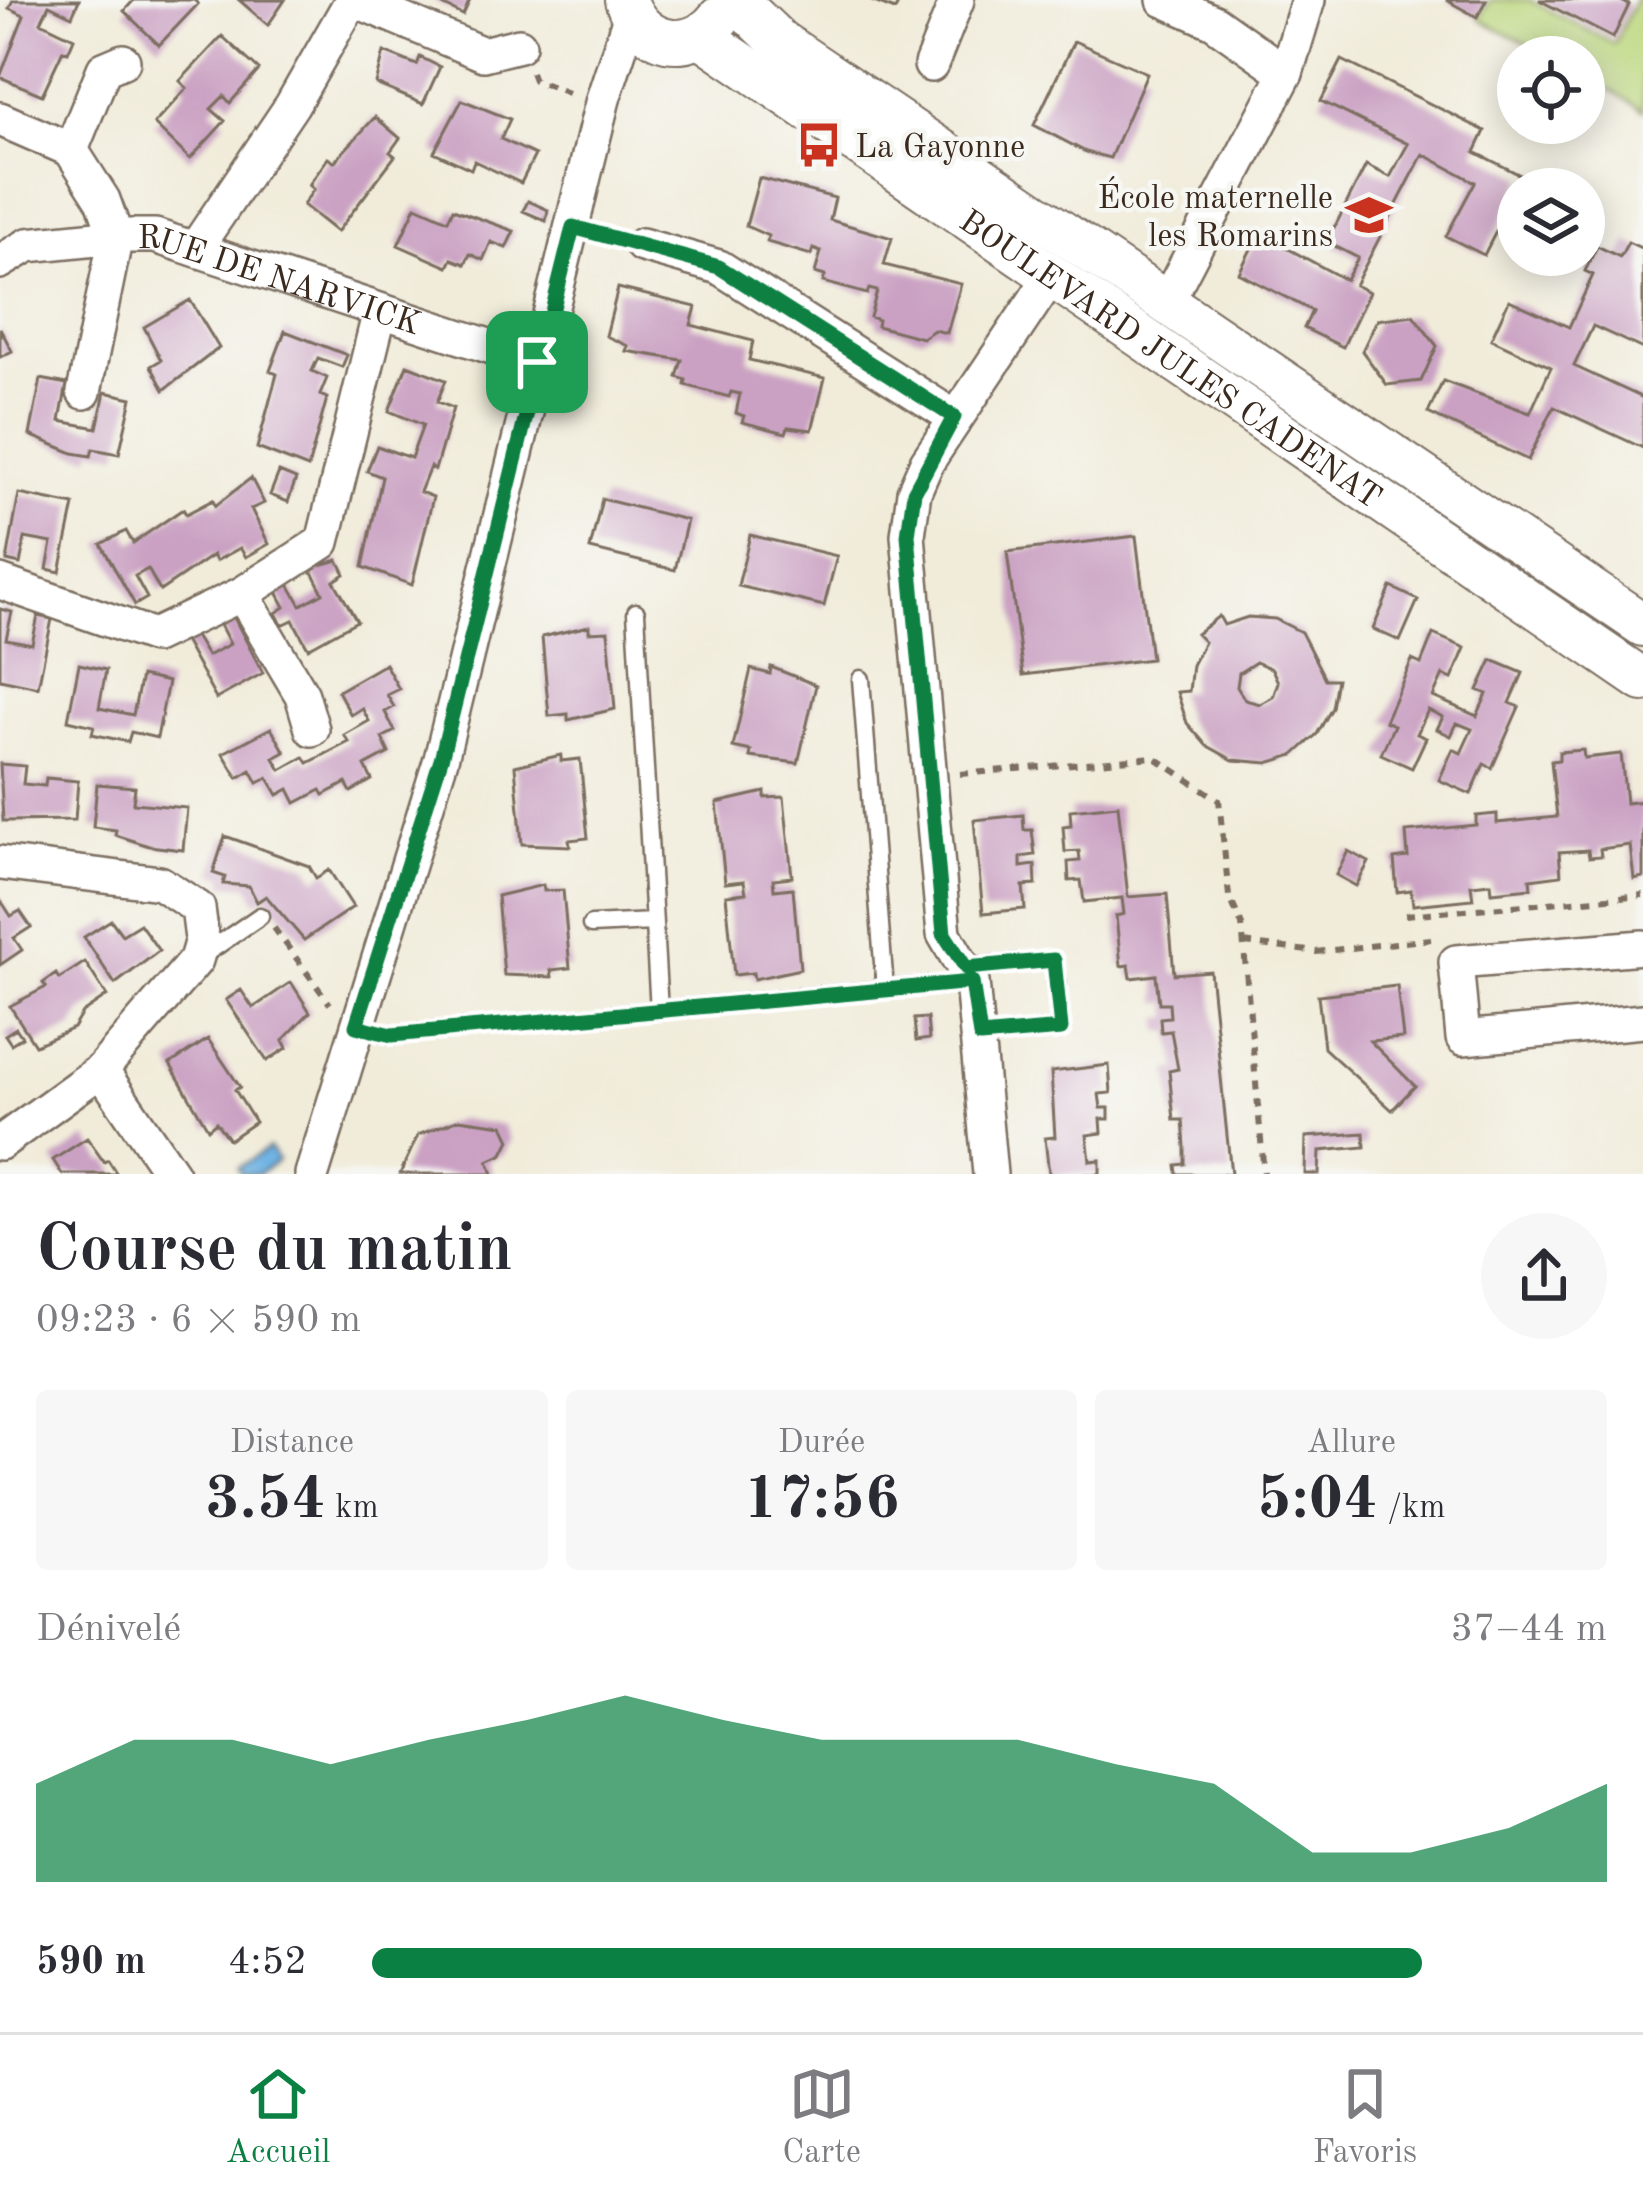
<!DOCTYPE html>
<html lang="fr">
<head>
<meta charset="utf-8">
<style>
	:root { --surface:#fff; --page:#f7f7f7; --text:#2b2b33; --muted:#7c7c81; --line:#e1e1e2; --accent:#0b8043 }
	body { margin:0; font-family:"Old Standard TT",serif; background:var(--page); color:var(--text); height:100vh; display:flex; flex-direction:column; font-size:45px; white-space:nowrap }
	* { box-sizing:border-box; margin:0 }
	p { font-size:39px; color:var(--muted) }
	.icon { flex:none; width:66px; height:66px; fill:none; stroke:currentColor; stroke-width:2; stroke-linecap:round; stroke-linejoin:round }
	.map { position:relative; height:1174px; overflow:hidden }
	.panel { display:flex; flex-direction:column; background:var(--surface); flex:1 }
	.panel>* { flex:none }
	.buttons { position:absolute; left:1497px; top:36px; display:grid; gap:24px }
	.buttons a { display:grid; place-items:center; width:108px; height:108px; border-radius:50%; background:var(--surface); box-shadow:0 6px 30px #0003; font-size:60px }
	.pin { position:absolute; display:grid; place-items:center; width:102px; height:102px; color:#fff; margin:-51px; border-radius:24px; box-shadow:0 6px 18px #0006 }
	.round { display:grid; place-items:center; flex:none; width:126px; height:126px; border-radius:63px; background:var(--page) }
	.summary { display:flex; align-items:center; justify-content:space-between; height:204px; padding:0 36px }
	h1 { font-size:66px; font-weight:700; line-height:90px }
	.figures { display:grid; grid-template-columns:repeat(3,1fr); gap:18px; height:204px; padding:12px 36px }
	.figures div { display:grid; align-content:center; border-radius:12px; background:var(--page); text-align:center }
	.figures b { font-size:60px; font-weight:700 }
	.figures small { font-size:33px; font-weight:400 }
	.figures p { font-size:33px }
	.chart { height:336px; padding:24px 36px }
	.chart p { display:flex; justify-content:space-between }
	.chart svg { width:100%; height:216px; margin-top:12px; fill:var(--accent); opacity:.7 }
	ul { padding:0 36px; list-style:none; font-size:39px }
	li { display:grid; grid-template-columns:192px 144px 1fr; align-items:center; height:90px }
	li i { height:30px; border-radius:15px; background:var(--accent) }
	.tab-bar { display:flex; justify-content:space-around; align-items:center; height:168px; border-top:3px solid var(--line); background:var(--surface); font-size:33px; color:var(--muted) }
	.tab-bar a { display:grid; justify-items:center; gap:6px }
	.tab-bar .on { color:var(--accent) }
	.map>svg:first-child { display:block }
	.green { fill:#bbd77d; stroke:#7b804e; stroke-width:3 }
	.water { fill:#6fb3e4; stroke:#556e81; stroke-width:3 }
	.building { fill:#caa1c3; fill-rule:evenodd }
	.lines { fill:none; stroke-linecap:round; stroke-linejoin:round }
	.service-casing { stroke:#7b6e60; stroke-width:21 }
	.minor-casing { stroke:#7b6e60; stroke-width:38 }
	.tertiary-casing { stroke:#7b6e60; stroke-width:46 }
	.path { stroke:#7b6e60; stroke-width:6; stroke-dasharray:9 9; stroke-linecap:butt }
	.service { stroke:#fff; stroke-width:16 }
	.minor { stroke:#fff; stroke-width:33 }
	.tertiary { stroke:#fff; stroke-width:42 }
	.route-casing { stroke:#fff; stroke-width:24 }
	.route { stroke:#0b8043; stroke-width:15 }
	.labels { text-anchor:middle; stroke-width:9; stroke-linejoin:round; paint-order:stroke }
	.poi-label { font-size:33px; fill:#3b2a1e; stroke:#f6f6f2; text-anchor:start }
	.street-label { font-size:33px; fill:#3b2a1e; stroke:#f6f6f2 }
</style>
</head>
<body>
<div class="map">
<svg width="1643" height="1174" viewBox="0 0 1643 1174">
	<rect width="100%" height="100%" fill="#f6f6f2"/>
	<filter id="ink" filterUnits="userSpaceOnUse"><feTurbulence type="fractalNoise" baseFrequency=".00833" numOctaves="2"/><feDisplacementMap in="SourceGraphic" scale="24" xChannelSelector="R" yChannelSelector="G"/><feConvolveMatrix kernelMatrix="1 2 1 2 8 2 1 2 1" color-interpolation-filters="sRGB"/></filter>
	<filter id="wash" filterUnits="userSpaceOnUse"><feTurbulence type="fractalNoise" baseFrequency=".004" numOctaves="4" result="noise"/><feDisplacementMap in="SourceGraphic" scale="48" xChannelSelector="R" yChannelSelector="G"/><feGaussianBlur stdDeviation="2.7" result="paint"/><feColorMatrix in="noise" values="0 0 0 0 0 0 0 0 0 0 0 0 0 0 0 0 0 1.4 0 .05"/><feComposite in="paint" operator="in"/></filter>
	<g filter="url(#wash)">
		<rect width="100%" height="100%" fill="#f1ecda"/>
		<path class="green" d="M1490,0H1529L1614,44L1635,0H1643V110L1584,73V57H1553L1479,19Z"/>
		<path class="water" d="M269,1148L278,1161L258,1174H241L238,1168Z"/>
		<g id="blocks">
			<path class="building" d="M13,0H79L72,16L49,5L41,22L74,38L68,52L63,50L42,95L0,77L24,15L9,8Z
				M134,0H194L198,4L159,45L124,11Z
				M239,0H285L268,25Z
				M432,0H470L463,15Z
				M869,0H900L895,10Z
				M1446,0H1486L1477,17Z
				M1539,0H1619L1629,5L1613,38Z
				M222,36L259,70L230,103L224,96L211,109L225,121L190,159L154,124L187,88L180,81Z
				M1074,41L1147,73L1110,158L1086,152L1034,125Z
				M384,52L417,65L420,57L440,67L423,104L376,84Z
				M1342,60L1485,131L1475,152L1524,177L1484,255L1446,236L1475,182L1423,154L1355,285L1369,292L1343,347L1304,328L1312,311L1239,273L1259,233L1346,280L1358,258L1327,242L1366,165L1390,177L1408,144L1321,101Z
				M462,100L510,119L501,139L535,155L521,183L474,161L471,169L434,152Z
				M375,117L400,138L390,152L395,156L337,232L303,205L314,189L309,185L328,158L334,162Z
				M759,178L835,198L830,220L892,238L884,265L961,284L947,333L934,330L922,338L877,326L878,320L870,317L877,291L869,289L867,294L823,282L825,276L815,273L821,252L813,249L811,255L767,242L768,236L746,226Z
				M528,201L548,210L546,221L523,211Z
				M416,206L448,220L453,209L514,231L506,248L491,242L483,260L470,254L465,264L452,259L448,267L398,245Z
				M1628,242L1643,249V349L1593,326L1574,366L1643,398V448L1554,407L1528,460L1428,413L1443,381L1530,413L1551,367L1491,339L1509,300L1569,327L1593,275L1585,271L1597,246L1620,257Z
				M618,288L696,307L691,325L753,341L749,360L825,378L812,430L788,427L786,433L742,422L744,416L736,413L740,394L731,392L729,397L685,385L686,380L677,377L682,360L626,351L628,346L606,336Z
				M190,300L219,348L164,390L151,366L161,360L144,327Z
				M1413,315L1437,346L1421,381L1387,385L1362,351L1377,320Z
				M0,328L12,351L0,357Z
				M285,331L347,355L342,367L318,358L312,371L327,378L320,395L327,398L308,468L257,448L277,374L270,371Z
				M407,365L446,380L437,402L453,408L435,470L430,467L420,492L433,497L412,585L363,567L382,477L367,471L377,446L411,458L423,425L389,411Z
				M41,379L67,384L60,421L97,428L105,392L132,398L119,454L93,449L91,456L73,453L30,435Z
				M279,472L296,479L288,502L270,495Z
				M251,478L264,503L251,509L269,544L246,557L240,548L216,561L213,555L160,591L148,569L135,576L147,598L135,605L101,544L126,531L133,543L183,509L186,514L213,500L215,506Z
				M19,494L74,505L60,572L47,569L52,543L25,538L20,564L7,561Z
				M602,499L687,520L675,570L590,549Z
				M750,535L837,556L824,606L738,586Z
				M1136,536L1151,659L1023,675L1007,552Z
				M338,560L345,574L334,581L357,621L308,648L293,620L282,625L276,613L285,607L275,588L287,581L301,605L323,593L310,568Z
				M1391,587L1418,600L1400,641L1373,629Z
				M0,609L12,612L6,639L32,644L38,616L52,619L38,687L0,679Z
				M231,612L263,673L216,699L183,639L193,633L207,656L230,644L217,619Z
				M1219,616L1224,625L1248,617L1275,619L1301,632L1325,679H1337L1332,708L1317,734L1294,755L1268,763L1233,760L1206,745L1187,723L1177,692L1189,691L1192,665L1204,642L1196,634ZM1256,662L1272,669L1278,682L1273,697L1260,704L1245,700L1237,687L1239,673Z
				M589,626V632L608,631L615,709L568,720V714L549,716L542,637Z
				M1433,634L1465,648L1452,679L1443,675L1433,697L1477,716L1487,694L1478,690L1492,660L1523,673L1510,703L1519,707L1492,768L1484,764L1471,794L1439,780L1453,749L1461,753L1472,729L1457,723L1451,736L1437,729L1443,717L1428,710L1417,734L1426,738L1412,768L1381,754L1394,725L1385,721L1412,660L1421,664Z
				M79,664L106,670L99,708L133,715L141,676L168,682L157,738L131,732L128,742L92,734L94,726L68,720Z
				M385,664L399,689L387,695L394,707L385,712L395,731L382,738L389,753L365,766L372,780L351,792L346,783L324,795L321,790L296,803L289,789L278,795L268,778L258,783L251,770L238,778L223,753L271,728L285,752L274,758L281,770L304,757L308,763L349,742L344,735L369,721L362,708L351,715L338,691Z
				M771,667L816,685L798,763L750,757L751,751L733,747L751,669L770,674Z
				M1583,750L1584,758L1621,754L1626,803L1643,801V877L1634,879L1630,845L1600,849L1601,856L1589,857L1588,850L1559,852L1561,875L1530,879L1531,888L1492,892L1491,883L1471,885L1473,899L1413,905L1411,890L1397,892L1394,859L1408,857L1406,832L1476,825V816L1497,814V823L1557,817L1551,761L1559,760V752Z
				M561,755V761L580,759L588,838L569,840L570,846L522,844L515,766Z
				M0,764L25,766L23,784L45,786L46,778L78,781L75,820L3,821Z
				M97,784L135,787L133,803L187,808L183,850L149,846L115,835L116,830L93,827Z
				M765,792V798L784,797L792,877L773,879L774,890L793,888L800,969L754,979L753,973L734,975L726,895L746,893L744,881L725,883L717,803Z
				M1118,805L1128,897L1167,894L1174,974L1210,971L1231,1174H1177L1176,1165L1185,1164V1147L1183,1120H1174L1169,1071L1178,1069L1171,1031L1161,1032L1160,1018L1170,1017L1169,1003H1159L1156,975L1131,978L1129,965L1121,966L1116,916L1124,914L1122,898L1084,902L1081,880L1069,881L1068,862L1080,861L1079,851L1065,852L1063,826L1071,825L1070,810Z
				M1023,815L1024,830H1032L1035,855L1021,857V867L1035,865L1036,885L1023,886L1025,909L983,913L974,820Z
				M225,836L309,866L316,878L329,870L353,907L304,940L266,896L257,902L249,886L223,884L225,877L213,873Z
				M1348,851L1369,862L1356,886L1336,875Z
				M543,885L544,891L563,890L570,968L551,970L552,977L504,975L497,896Z
				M0,899L11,916L20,911L31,927L14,938L22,950L0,965Z
				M111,920L122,935L140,924L159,951L115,984L84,937Z
				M85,962L107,996L82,1013L73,1028L35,1045L10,1006L46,987L43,983L56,974L59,979Z
				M291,982L310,1012L283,1040L287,1048L267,1061L226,1000L241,990L253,1008Z
				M1397,986L1403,1038L1370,1041L1415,1086L1392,1110L1324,1048L1318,995Z
				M927,1018L929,1039L916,1041L914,1019Z
				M16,1028L22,1037L11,1044L5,1035Z
				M208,1039L240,1087L235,1090L255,1122L229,1140L216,1122L208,1129L170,1064Z
				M1109,1065L1111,1093L1099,1094L1101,1108H1109V1119H1101L1102,1133L1087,1135L1090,1161L1100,1160V1174H1049L1045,1138L1055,1137L1051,1072Z
				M459,1119L503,1125L510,1140L503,1154L488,1161L493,1174H400L418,1135Z
				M1364,1133L1365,1147L1320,1151L1319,1174H1305L1306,1137Z
				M87,1138L104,1162L108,1160L117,1174H62L53,1160Z"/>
		</g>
	</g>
	<g filter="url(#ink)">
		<use href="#blocks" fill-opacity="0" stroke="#7b6e60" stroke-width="3"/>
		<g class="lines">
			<g class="service-casing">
				<path id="service" d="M636,612L659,1011
					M591,925L653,922
					M202,956L260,916
					M966,967L1054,960L1061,1029L979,1036
					M885,989L972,982
					M356,1026L392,1035L885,989L861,679"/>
			</g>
			<g class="minor-casing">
				<g id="minor">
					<path d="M355,0L483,54L519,45"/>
					<path d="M1164,0L1214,22L1286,73"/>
					<path d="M931,65L957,0"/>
					<path id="s1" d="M0,119L71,150L103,200L116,236H155L537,362"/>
					<path d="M71,150L104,69L123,61"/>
					<path d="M642,245L719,267L954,417"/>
					<path d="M195,249L292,105L352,0"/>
					<path d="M0,262L28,245L116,236L84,392"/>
					<path d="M1166,303L1286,73L1308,0"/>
					<path d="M0,582L154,636L242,594L323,542L380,311"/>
					<path d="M242,594L302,695L312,729"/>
					<path d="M0,863L160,883L198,908L202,939L196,960L101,1070L0,1143"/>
					<path d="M1643,947L1456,962L1463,1038L1643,1021"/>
					<path d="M101,1070L172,1174"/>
					<path d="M312,1174L441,759L603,99L631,14"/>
					<path d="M990,1174L972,982L944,934L908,535L914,492L927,462L1052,275"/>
				</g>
			</g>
			<g class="tertiary-casing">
				<g id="tertiary">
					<path d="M626,0C640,45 690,56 719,18"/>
					<path d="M736,0L779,41L1643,625"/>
					<path id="s2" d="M701,36L1643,680"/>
				</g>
			</g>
			<path class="path" d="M531,72L534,80L576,96
				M960,774L1154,757L1219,800L1229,896L1242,925L1264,1174
				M1405,915L1643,895
				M274,928L330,1004
				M1244,943L1316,952L1431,939"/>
			<use href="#service" class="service"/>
			<use href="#minor" class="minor"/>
			<use href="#tertiary" class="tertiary"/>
		</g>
	</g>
	<g class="lines" filter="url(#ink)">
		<g class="route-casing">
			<path id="route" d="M573,227L719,267L954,417L914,492L908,535L944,934L966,968L1054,960L1061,1029L980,1036L972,982L392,1035L356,1026L441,759Z"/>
		</g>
		<use href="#route" class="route"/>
	</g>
	<defs>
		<g id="bus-bare" transform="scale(3.6)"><path d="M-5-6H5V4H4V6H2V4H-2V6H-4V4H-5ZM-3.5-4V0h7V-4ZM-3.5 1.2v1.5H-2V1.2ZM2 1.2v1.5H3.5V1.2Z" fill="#c8321e" stroke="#f6f6f2" stroke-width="2.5" paint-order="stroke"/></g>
		<g id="school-bare" transform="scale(3.6)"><path d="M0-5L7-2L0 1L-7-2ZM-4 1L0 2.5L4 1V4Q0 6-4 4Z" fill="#c8321e" stroke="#f6f6f2" stroke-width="2.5" paint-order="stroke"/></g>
	</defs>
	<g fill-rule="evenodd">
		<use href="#bus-bare" x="819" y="145"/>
		<use href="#school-bare" x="1369" y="215"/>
	</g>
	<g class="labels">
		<g class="poi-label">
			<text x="855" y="157">La Gayonne</text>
			<text x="1333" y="208" text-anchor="end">École maternelle<tspan x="1333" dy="38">les Romarins</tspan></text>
		</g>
		<g class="street-label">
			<text dy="12" stroke="none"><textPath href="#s1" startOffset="345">RUE DE NARVICK</textPath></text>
			<text dy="12" stroke="none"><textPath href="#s2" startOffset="570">BOULEVARD JULES CADENAT</textPath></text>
		</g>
	</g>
</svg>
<div class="buttons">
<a><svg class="icon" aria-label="locate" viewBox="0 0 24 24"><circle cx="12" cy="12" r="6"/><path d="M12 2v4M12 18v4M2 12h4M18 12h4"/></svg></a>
<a><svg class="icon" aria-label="layers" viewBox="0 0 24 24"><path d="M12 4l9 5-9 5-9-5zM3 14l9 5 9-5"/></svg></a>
</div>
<div class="pin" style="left:537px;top:362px;background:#1e9e55"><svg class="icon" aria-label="arrive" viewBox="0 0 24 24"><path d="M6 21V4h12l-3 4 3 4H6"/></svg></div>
</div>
<section class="panel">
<div class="summary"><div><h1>Course du matin</h1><p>09:23 · 6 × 590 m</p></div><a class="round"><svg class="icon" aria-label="share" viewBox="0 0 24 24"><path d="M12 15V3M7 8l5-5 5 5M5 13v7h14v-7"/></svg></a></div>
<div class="figures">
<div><p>Distance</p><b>3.54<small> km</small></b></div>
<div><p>Durée</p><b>17:56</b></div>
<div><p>Allure</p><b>5:04<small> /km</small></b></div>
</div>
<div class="chart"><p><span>Dénivelé</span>37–44 m</p>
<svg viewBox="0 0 160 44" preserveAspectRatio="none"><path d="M0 44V24L10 15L20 15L30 20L40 15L50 11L60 6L70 11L80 15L90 15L100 15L110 20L120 24L130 38L140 38L150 33L160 24V44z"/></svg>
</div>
<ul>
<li><b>590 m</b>4:52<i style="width:85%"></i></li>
</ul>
</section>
<nav class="tab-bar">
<a class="on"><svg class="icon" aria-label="home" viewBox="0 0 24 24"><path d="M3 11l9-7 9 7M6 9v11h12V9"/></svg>Accueil</a>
<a><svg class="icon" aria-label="map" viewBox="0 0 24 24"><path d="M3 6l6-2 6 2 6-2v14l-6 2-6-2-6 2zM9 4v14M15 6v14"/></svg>Carte</a>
<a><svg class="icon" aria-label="saved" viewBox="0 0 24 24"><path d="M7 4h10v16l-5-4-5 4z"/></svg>Favoris</a>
</nav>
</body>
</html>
